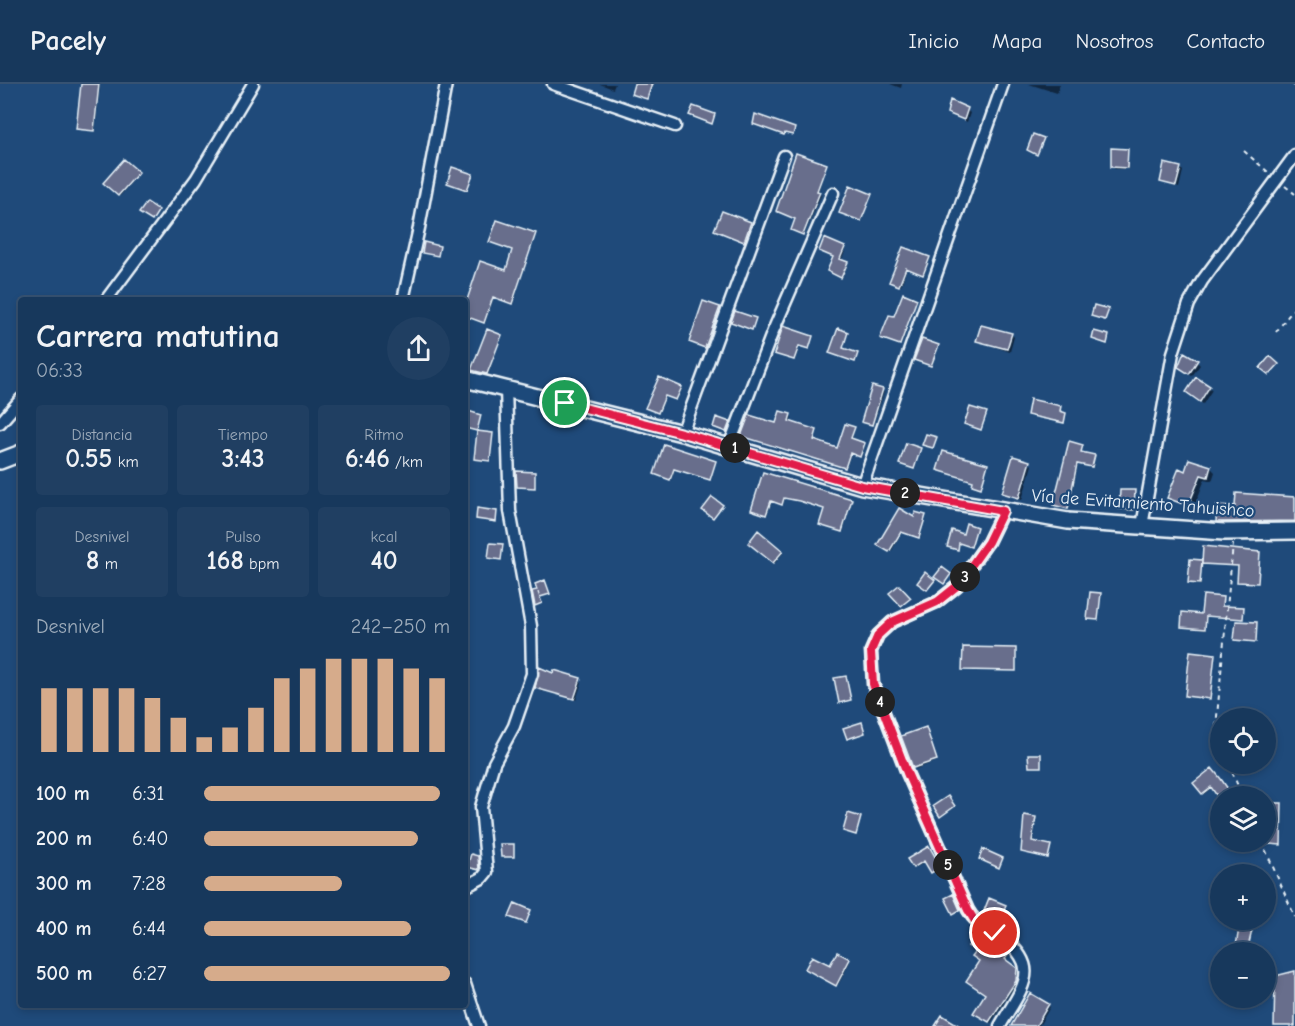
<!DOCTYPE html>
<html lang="es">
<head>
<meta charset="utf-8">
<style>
	:root { --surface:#17385c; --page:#203f62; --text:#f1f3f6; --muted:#9eacbb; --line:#365272; --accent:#d6ab8b }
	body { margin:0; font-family:"Comic Neue",sans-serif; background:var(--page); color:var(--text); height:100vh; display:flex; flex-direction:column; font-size:22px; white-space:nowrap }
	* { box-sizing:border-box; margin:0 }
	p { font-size:20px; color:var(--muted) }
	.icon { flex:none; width:33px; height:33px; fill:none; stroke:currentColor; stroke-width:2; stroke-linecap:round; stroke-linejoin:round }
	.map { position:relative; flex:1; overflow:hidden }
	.details { position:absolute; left:18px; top:213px; width:450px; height:711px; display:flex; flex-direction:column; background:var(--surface); border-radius:6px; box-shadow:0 3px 9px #0003,0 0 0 2px var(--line) }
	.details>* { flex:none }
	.tools { position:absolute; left:1210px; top:624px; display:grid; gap:12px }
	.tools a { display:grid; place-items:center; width:66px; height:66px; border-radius:50%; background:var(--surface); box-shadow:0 3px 9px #0003,0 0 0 2px var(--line); font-size:30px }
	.pin { position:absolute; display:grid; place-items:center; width:51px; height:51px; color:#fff; margin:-26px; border:3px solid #fff; border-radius:50%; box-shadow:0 2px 6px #0007 }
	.km { position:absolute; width:30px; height:30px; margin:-15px; border-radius:50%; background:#222; color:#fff; font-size:16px; line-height:30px; text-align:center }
	.round { display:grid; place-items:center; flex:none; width:63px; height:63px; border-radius:32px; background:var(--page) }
	.headline { display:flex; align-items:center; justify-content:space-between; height:102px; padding:0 18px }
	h1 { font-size:33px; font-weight:700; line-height:45px }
	.stats { display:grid; grid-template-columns:repeat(3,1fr); gap:9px; height:102px; padding:6px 18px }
	.stats div { display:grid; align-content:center; border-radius:6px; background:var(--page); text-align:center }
	.stats b { font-size:26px; font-weight:700 }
	.stats small { font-size:16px; font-weight:400 }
	.stats p { font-size:16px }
	.chart { height:168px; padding:12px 18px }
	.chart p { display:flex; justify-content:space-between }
	.chart svg { width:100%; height:108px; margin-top:6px; stroke:var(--accent); stroke-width:6 }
	ul { padding:0 18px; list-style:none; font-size:20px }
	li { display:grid; grid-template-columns:96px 72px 1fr; align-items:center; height:45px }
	li i { height:15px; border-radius:8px; background:var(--accent) }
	header { display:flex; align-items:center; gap:36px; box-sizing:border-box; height:84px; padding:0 30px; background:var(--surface); border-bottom:2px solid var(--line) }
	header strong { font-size:28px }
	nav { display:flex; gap:33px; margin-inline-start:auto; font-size:21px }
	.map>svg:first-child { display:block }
	.shadow { fill:#0007 }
	.building { fill:#676e8c; stroke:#e8f1f8; stroke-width:1.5 }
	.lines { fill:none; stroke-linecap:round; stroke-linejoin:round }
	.minor-casing { stroke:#e8f1f8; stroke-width:15 }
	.secondary-casing { stroke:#e8f1f8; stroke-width:20 }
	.path { stroke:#e8f1f8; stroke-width:2; stroke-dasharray:4.5 4.5; stroke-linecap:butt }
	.minor { stroke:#1f4a7a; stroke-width:10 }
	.secondary { stroke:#1f4a7a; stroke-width:15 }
	.route-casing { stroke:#fff; stroke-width:12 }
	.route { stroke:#e11d48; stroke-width:8 }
	.labels { text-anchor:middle; stroke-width:4.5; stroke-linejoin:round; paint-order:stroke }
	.street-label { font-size:18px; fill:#e8f1f8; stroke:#1f4a7a }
</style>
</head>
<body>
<header>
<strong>Pacely</strong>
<nav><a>Inicio</a><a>Mapa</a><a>Nosotros</a><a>Contacto</a></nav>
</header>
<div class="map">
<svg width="1295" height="942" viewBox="0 0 1295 942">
	<rect width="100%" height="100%" fill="#1f4a7a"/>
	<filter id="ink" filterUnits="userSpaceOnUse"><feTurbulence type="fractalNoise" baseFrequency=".0167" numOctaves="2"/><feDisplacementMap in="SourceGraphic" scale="12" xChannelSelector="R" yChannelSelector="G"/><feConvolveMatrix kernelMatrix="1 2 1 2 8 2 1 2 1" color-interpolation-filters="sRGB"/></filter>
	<g filter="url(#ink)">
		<path class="shadow" d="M83,0L100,1L95,47L78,45Z
			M600,0H615L613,5Z
			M636,0H653L648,15L633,10Z
			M890,0H902L901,4Z
			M1029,0H1060L1057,9Z
			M967,26L970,29L967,38L948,28Z
			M1127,66L1128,85H1115L1112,82Z
			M124,78L138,90L120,112L105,99Z
			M826,81L818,109L821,111L804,151L793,147L797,135L777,127Z
			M1180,84L1183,87L1179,104L1162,98Z
			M472,92L468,107L449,100Z
			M871,111L862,137L842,130Z
			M723,129L752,141L745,158L717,147Z
			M535,151L513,220L494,213L485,239L465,232V226L507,188L514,166Z
			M825,156L846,166L841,177L848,180L842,194L829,188L834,173Z
			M904,165L930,175L924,191L907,184L901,202L892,199Z
			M917,216L901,261L883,254L895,234Z
			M704,219L721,225L706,264L690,258Z
			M848,249L843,265L857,270L856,278L832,269Z
			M1011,250L1014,253L1010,268L978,257Z
			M501,252L488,291L474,287L473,286Z
			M812,254L810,265L800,262L795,276L777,271Z
			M938,262L932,282L917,277Z
			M1197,278L1200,281L1192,292L1183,286Z
			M660,295L682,305L677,316L666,312L659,329L648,325Z
			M1209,303L1212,306L1203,320L1191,311Z
			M873,304L884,308L873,341L864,338Z
			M781,329L792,333L790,339L816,347L814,358L838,366L854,345L852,356L865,361L861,373L851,369L846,384L742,352L777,341Z
			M492,350L491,377L477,376L476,375Z
			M665,362L715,378L711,396L675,385L671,396L657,391Z
			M1083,362L1081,369L1095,373L1093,383L1078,380L1069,425L1056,422Z
			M920,365L915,385L901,380Z
			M1014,374L1032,381L1022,416L1004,409Z
			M1210,383L1215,388L1212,397L1205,395L1193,426L1169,414L1186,389Z
			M764,390L852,417L843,448L820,441L826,425L785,414L783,421L772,417L767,431L753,427Z
			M1135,408V427L1121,426L1120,425Z
			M1295,414V438L1217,437L1236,423Z
			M925,433L920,454L902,448L891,468L880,462L915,435Z
			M976,444L972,463L960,459L958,466L950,463Z
			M758,448L783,469L775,479L750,458Z
			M1259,470V499L1240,498V483L1203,479Z
			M1201,478V501L1191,500L1189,499Z
			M1222,515V524L1244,525V535L1207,532L1205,546L1182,543L1202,532Z
			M1257,540V558L1236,556Z
			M1016,565V587L964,585Z
			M1214,571L1210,615L1188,613L1187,612Z
			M554,591L582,598L576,616L544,606L543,608L537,604Z
			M926,646L937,677L916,685L915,683Z
			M1212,686L1232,712H1221V715L1213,703L1204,710L1195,699Z
			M1036,735L1033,759L1050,762L1049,774L1023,768Z
			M930,765L941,784L933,789L926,778L915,784Z
			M1253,786L1255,790H1244V789Z
			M1266,792L1273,813L1266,815Z
			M1005,822L999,841L985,832Z
			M1251,847L1248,868H1231L1232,864L1237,865Z
			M978,867H1005L1009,872L1005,877L1018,887L1017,899L991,939L977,930L987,910Z
			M837,870L850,878L838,901L808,886L830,883Z
			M1048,921L1050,923L1039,942H1013Z"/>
		<path class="building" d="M81,0H99L94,47L76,45Z
			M634,0H652L647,15L631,10Z
			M950,16L968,24L964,36L947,29Z
			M693,22L715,30L712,40L689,31Z
			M755,30L795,44L793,51L785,49L784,51L753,40Z
			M1033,50L1044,54L1037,71L1027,66Z
			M1111,64L1128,65L1127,84L1111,83Z
			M796,69L827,80L817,107L820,108L803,151L791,146L795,135L776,127Z
			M124,75L139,88L118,112L103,99Z
			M1164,79L1181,83L1176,102L1160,98Z
			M452,83L473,90L467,106L447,99Z
			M850,101L872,110L861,137L839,129Z
			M147,118L159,126L152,137L139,129Z
			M722,127L751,138L744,158L714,146Z
			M497,136L536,149L512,220L493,213L484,239L465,232V222L480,177L506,186L512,166L489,158Z
			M824,154L845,163L840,175L848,178L841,194L827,187L833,173L819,167Z
			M424,158L440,162L438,172L422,169Z
			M903,163L930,173L923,191L906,184L899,202L889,198Z
			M903,209L917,215L900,261L880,254L889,231L894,232Z
			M703,217L720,223L705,264L689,258Z
			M1094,221L1109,225L1105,236L1091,232Z
			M735,227L756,234L752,246L731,238Z
			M981,241L1012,249L1007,265L976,257Z
			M783,242L813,252L809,265L799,262L794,276L774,270Z
			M838,244L848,248L843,264L858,269L855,278L829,269Z
			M487,245L502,251L487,290L471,286Z
			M1094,247L1109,251L1107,260L1092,255Z
			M922,255L939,261L931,282L914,276Z
			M1184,268L1198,276L1189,290L1178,283Z
			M1270,272L1279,280L1269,291L1260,284Z
			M659,293L682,303L676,316L665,312L658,329L645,324Z
			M1196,293L1210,302L1200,318L1186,308Z
			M872,302L883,305L872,341L861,338Z
			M1030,315L1061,322L1060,327L1066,329L1064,339L1027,331Z
			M970,323L987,328L981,346L964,340Z
			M465,326L481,331L477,347L465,344Z
			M780,327L791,330L789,337L817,346L814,356L837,364L845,340L855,343L851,354L865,359L860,373L850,369L845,384L741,352L749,331L776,339Z
			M716,333L730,338L726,348L713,343Z
			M477,347L493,349L490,377L474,375Z
			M926,350L937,353L933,364L922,361Z
			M1069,357L1083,361L1081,368L1095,371L1092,383L1077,380L1068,425L1053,421Z
			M906,359L921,364L914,385L899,380Z
			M664,360L716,377L710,396L674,385L670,396L654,390Z
			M943,367L988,380L981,404L972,401L973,397L937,386Z
			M1013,372L1030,377L1019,414L1002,409Z
			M1189,375L1211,382L1208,393L1201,391L1188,422L1167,414L1179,384L1185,387Z
			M516,387L535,388V404L517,403Z
			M763,388L852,415L842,448L819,441L824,425L799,417L784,414L782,421L771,417L766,431L751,426Z
			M1120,406H1135L1134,426L1119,425Z
			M1236,409L1295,413V437L1216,438L1217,421L1235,422Z
			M712,413L723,421L713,434L702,426Z
			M477,424L497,427L496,438L476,435Z
			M899,424L914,433L915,428L926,431L919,454L901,448L889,468L877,461Z
			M966,439L977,443L971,463L959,459L958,466L947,463L952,446L963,450Z
			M758,446L783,467L773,479L748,459Z
			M490,459L503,460L501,476L488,474Z
			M1203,462L1260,468L1258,499L1237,498L1238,482L1202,480Z
			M1190,475L1202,476L1200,500L1188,499Z
			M942,483L951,490L944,500L934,493Z
			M925,488L935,496L927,506L917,499Z
			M545,496L550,510L540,513L538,508L542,519L535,522L532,507L537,506L535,500Z
			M899,501L911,514L901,522L889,509Z
			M1090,508L1101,509L1098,536L1087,535Z
			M1203,511L1223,513L1222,522L1244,523L1243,535L1206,532L1205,545L1181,543L1182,528L1201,530Z
			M1236,537L1257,538L1256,558L1234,556Z
			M963,563L1016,564V587L962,586Z
			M1190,567L1215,570L1210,615L1185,612Z
			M539,583L553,589L554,586L581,594L574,615L535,604Z
			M846,592L851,616L839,619L834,594Z
			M862,638L865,649L847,655L843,644Z
			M926,643L937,676L913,684L901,652Z
			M1028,670H1041V683H1029Z
			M1212,684L1221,695L1233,712H1217L1211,703L1202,710L1193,699Z
			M948,712L955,722L940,733L933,722Z
			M1266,719H1282L1281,761L1269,760L1251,768L1246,758H1269L1270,733H1266Z
			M848,729L861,733L856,751L843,747Z
			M1024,731L1036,733L1032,757L1051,761L1048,774L1021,768Z
			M500,760H514V773H501Z
			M929,762L941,783L931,789L924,777L913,784L907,775Z
			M983,765L1003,774L999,784L979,775Z
			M471,770L478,772L479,786L467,783Z
			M953,810L960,826L953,830L945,814Z
			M989,814L1006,821L997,841L982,832Z
			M515,819L531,826L526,839L509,833Z
			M1239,844L1252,846L1247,868H1235Z
			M979,847L1006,866L1009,870L1005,875L1017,884L1016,897L989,938L973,929L985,910L966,897L979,877L972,872L976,867L968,862Z
			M837,868L850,875L836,902L805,885L812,872L830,881Z
			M1295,887V942H1274L1275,892Z
			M1030,909L1049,920L1036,942H1011Z
			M942,931L960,942H935Z"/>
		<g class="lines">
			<g class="minor-casing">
				<path id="minor" d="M553,0L675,42
					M106,216L196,95L253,0
					M403,216L419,144L446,0
					M0,339L21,315
					M682,349L784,72
					M729,362L773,247L833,109
					M862,402L1003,0
					M1142,442L1173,269L1189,220L1202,197L1295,71
					M465,803L482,794L487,788L481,723L494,679L514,642L532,590L531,542L510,427L506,305
					M465,900L479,942
					M1000,942C1023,902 1045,882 996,849C984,841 975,839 968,826L907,689L873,600L871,567L878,551L892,538L937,518L957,502L988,458L1003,427"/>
			</g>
			<g class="secondary-casing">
				<path id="secondary" d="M465,295L682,349L862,402L1068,437L1224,448L1295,447
					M0,377L21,369"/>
			</g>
			<path class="path" d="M1292,0L1295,2
				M1244,67L1269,89
				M1285,102L1295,110
				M1276,248L1295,223
				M1221,660L1216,643L1233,460
				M1229,680L1242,712
				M1262,758L1295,833"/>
			<use href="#minor" class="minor"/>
			<use href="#secondary" class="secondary"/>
		</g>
	</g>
	<g class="lines" filter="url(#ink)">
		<g class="route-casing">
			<path id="route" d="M565,319L682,349L862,402L1003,427L988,458L957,502L937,518L892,538L878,551L871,567L873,600L907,689L968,826L976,839L995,849"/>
		</g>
		<use href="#route" class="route"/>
	</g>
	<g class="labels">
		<g class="street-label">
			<text transform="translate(1143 419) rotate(4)" y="6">Vía de Evitamiento Tahuishco</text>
		</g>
	</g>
</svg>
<div class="tools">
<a><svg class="icon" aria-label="locate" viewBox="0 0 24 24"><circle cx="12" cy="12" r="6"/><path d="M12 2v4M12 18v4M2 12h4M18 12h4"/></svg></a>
<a><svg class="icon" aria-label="layers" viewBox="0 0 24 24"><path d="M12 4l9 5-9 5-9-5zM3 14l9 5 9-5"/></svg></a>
<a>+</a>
<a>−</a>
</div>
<div class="pin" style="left:565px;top:319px;background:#1e9e55"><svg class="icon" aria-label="arrive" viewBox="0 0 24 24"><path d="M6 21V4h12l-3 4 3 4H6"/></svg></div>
<div class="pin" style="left:995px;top:849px;background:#d93025"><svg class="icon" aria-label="check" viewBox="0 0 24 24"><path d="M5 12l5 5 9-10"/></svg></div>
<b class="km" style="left:735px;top:364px">1</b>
<b class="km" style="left:905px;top:409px">2</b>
<b class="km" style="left:965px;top:493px">3</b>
<b class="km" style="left:880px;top:618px">4</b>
<b class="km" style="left:948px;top:781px">5</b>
<section class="details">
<div class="headline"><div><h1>Carrera matutina</h1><p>06:33</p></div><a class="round"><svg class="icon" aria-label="share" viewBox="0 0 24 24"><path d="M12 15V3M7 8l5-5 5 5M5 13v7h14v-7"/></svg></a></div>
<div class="stats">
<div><p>Distancia</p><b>0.55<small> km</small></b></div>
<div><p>Tiempo</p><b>3:43</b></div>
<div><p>Ritmo</p><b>6:46<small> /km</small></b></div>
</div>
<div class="stats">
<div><p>Desnivel</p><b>8<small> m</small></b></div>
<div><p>Pulso</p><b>168<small> bpm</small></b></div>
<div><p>kcal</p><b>40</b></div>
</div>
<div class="chart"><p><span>Desnivel</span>242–250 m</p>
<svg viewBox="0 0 160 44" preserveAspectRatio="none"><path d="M5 44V18M15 44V18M25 44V18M35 44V18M45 44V22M55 44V30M65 44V38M75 44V34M85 44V26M95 44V14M105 44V10M115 44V6M125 44V6M135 44V6M145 44V10M155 44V14"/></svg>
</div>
<ul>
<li><b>100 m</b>6:31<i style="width:96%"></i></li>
<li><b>200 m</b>6:40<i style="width:87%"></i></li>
<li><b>300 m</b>7:28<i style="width:56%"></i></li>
<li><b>400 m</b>6:44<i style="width:84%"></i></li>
<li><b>500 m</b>6:27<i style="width:100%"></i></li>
</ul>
</section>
</div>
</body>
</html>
